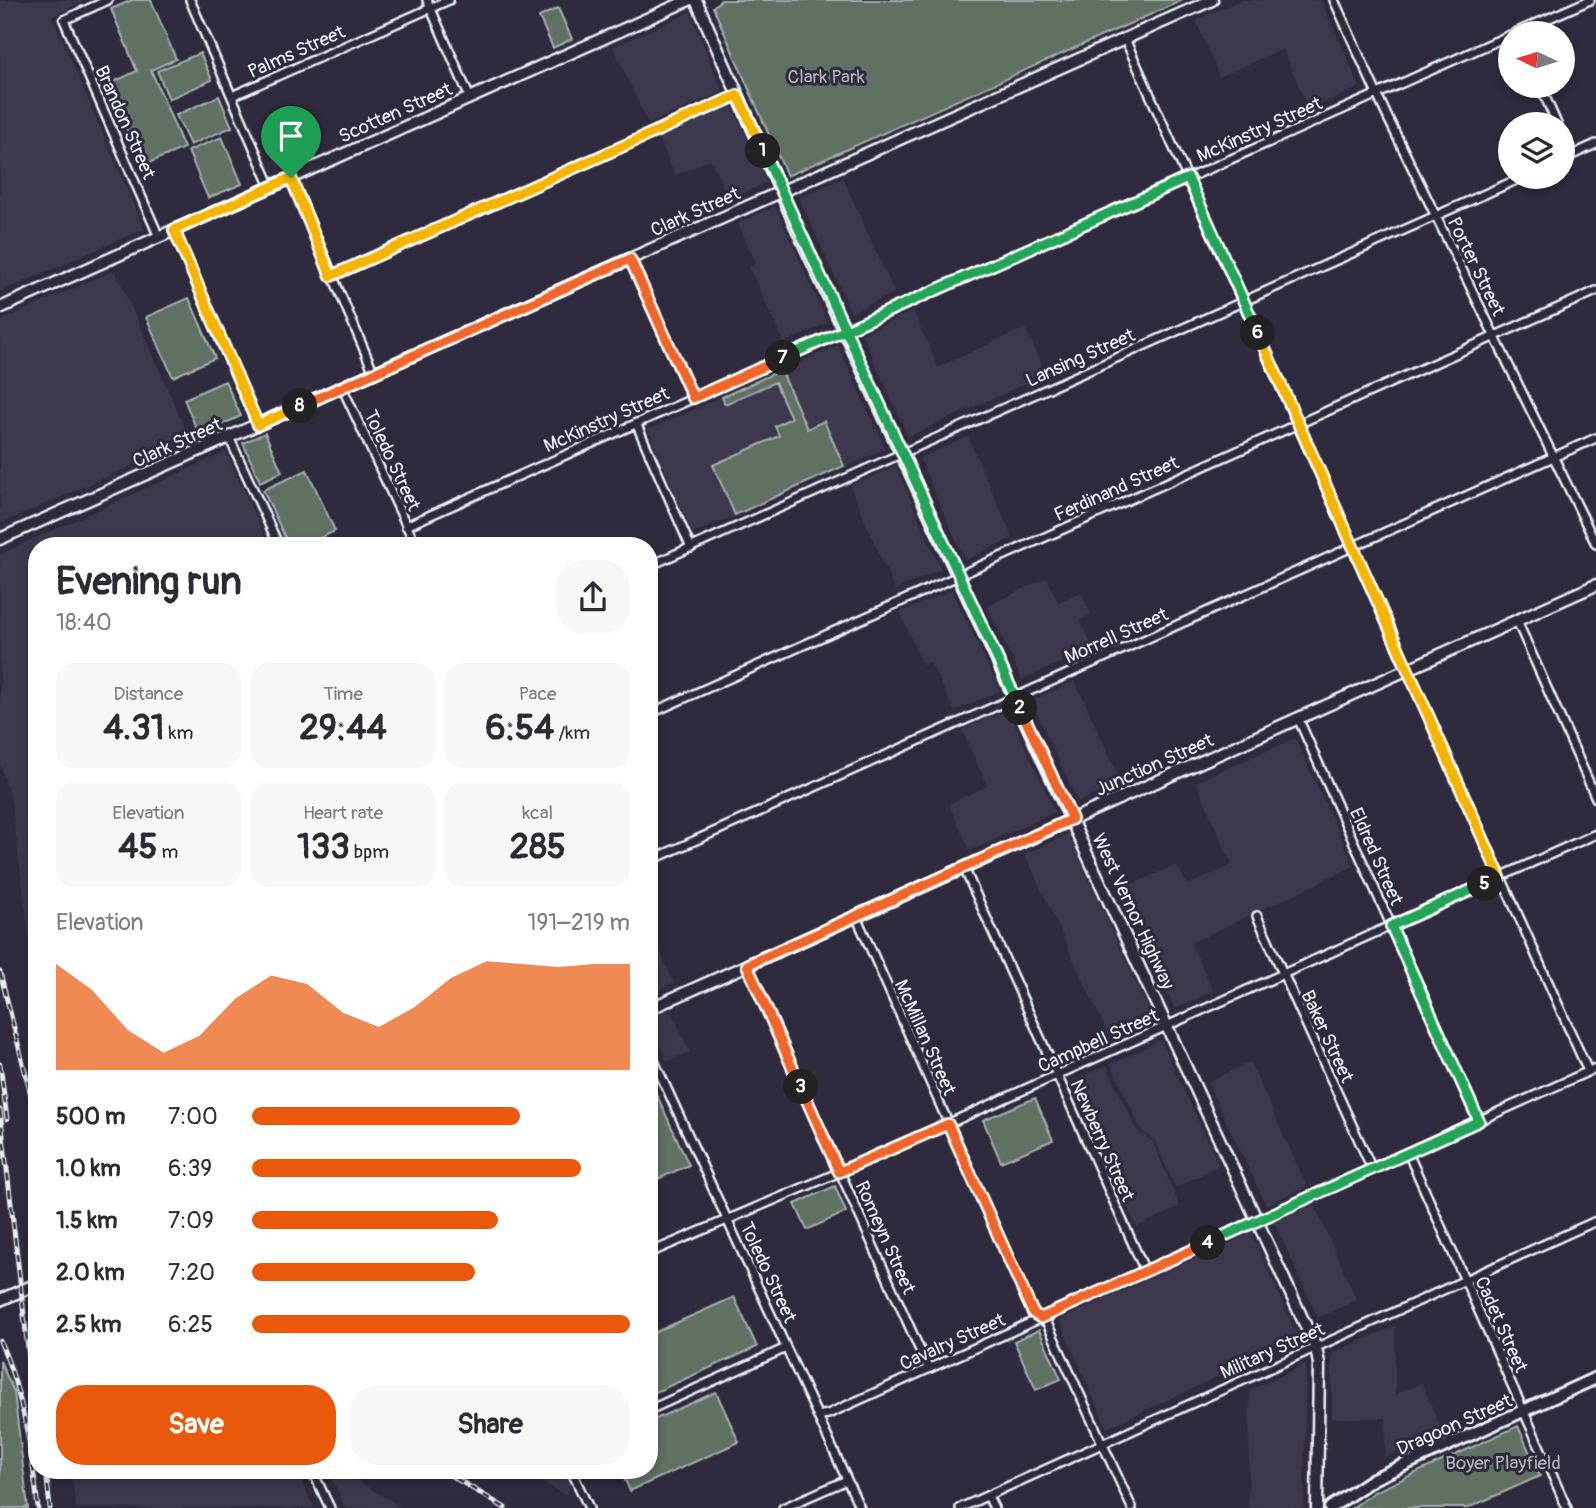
<!DOCTYPE html>
<html lang="en">
<head>
<meta charset="utf-8">
<style>
	:root { --surface:#fff; --page:#f7f7f7; --text:#2b2b33; --muted:#7c7c81; --accent:#ea580c }
	body { margin:0; font-family:Pangolin,sans-serif; background:var(--page); color:var(--text); height:100vh; display:flex; flex-direction:column; font-size:26px; white-space:nowrap }
	* { box-sizing:border-box; margin:0 }
	p { font-size:23px; color:var(--muted) }
	.icon { flex:none; width:38px; height:38px; fill:none; stroke:currentColor; stroke-width:2; stroke-linecap:round; stroke-linejoin:round }
	.map { position:relative; flex:1; overflow:hidden }
	.drawer { position:absolute; left:28px; top:537px; width:630px; height:942px; display:flex; flex-direction:column; background:var(--surface); border-radius:28px; box-shadow:0 4px 10px #0003 }
	.drawer>* { flex:none }
	.needle { width:46px; rotate:274deg }
	.tools { position:absolute; left:1498px; top:21px; display:grid; gap:14px }
	.tools a { display:grid; place-items:center; width:77px; height:77px; border-radius:50%; background:var(--surface); box-shadow:0 4px 10px #0003; font-size:35px }
	.pin { position:absolute; display:grid; place-items:center; width:60px; height:60px; color:#fff; margin:-72px -30px; border-radius:50% 50% 50% 0; rotate:-45deg; box-shadow:0 0 7px #0007 }
	.pin .icon { rotate:45deg }
	.km { position:absolute; width:35px; height:35px; margin:-18px; border-radius:50%; background:#222; color:#fff; font-size:19px; line-height:35px; text-align:center }
	.round { display:grid; place-items:center; flex:none; width:74px; height:74px; border-radius:28px; background:var(--page) }
	.headline { display:flex; align-items:center; justify-content:space-between; height:119px; padding:0 28px }
	h1 { font-size:38px; font-weight:700; line-height:52px }
	.figures { display:grid; grid-template-columns:repeat(3,1fr); gap:10px; height:119px; padding:7px 28px }
	.figures div { display:grid; align-content:center; border-radius:18px; background:var(--page); text-align:center }
	.figures b { font-size:35px; font-weight:700 }
	.figures small { font-size:19px; font-weight:400 }
	.figures p { font-size:19px }
	.chart { height:196px; padding:14px 28px }
	.chart p { display:flex; justify-content:space-between }
	.chart svg { width:100%; height:126px; margin-top:7px; fill:var(--accent); opacity:.7 }
	.cta { display:flex; gap:14px; margin-top:auto; padding:14px 28px }
	.cta a { flex:1; height:80px; border-radius:28px; background:var(--accent); color:#fff; font-size:28px; font-weight:700; line-height:80px; text-align:center }
	.cta a+a { background:var(--page); color:var(--text) }
	ul { padding:0 28px; list-style:none; font-size:23px }
	li { display:grid; grid-template-columns:112px 84px 1fr; align-items:center; height:52px }
	li i { height:18px; border-radius:9px; background:var(--accent) }
	.map>svg:first-child { display:block }
	.built { fill:#3c384e }
	.green { fill:#616f64; stroke:#a4b0ae; stroke-width:2 }
	.lines { fill:none; stroke-linecap:round; stroke-linejoin:round }
	.minor-casing { stroke:#e8f1f8; stroke-width:12 }
	.tertiary-casing { stroke:#e8f1f8; stroke-width:15 }
	.secondary-casing { stroke:#e8f1f8; stroke-width:16 }
	.minor { stroke:#2f2a3d; stroke-width:7 }
	.tertiary { stroke:#2f2a3d; stroke-width:10 }
	.secondary { stroke:#2f2a3d; stroke-width:10 }
	.rail-casing { stroke:#e8f1f8; stroke-width:5 }
	.rail { stroke:#2f2a3d; stroke-width:2.5; stroke-dasharray:8; stroke-linecap:butt }
	.split-1-casing { stroke:#fff; stroke-width:14 }
	.split-2-casing { stroke:#fff; stroke-width:14 }
	.split-3-casing { stroke:#fff; stroke-width:14 }
	.split-4-casing { stroke:#fff; stroke-width:14 }
	.split-5-casing { stroke:#fff; stroke-width:14 }
	.split-6-casing { stroke:#fff; stroke-width:14 }
	.split-7-casing { stroke:#fff; stroke-width:14 }
	.split-8-casing { stroke:#fff; stroke-width:14 }
	.split-9-casing { stroke:#fff; stroke-width:14 }
	.split-1 { stroke:#f5b400; stroke-width:9 }
	.split-2 { stroke:#22a559; stroke-width:9 }
	.split-3 { stroke:#f0652b; stroke-width:9 }
	.split-4 { stroke:#f0652b; stroke-width:9 }
	.split-5 { stroke:#22a559; stroke-width:9 }
	.split-6 { stroke:#f5b400; stroke-width:9 }
	.split-7 { stroke:#22a559; stroke-width:9 }
	.split-8 { stroke:#f0652b; stroke-width:9 }
	.split-9 { stroke:#f5b400; stroke-width:9 }
	.labels { text-anchor:middle; stroke-width:6; stroke-linejoin:round; paint-order:stroke }
	.street-label { font-size:19px; fill:#e8f1f8; stroke:#2f2a3d }
	.park-label { font-size:19px; fill:#abb6b5; stroke:#2f2a3d }
</style>
</head>
<body>
<div class="map">
<svg width="1596" height="1508" viewBox="0 0 1596 1508">
	<rect width="100%" height="100%" fill="#2f2a3d"/>
	<filter id="ink" filterUnits="userSpaceOnUse"><feTurbulence type="fractalNoise" baseFrequency=".0143" numOctaves="2"/><feDisplacementMap in="SourceGraphic" scale="14" xChannelSelector="R" yChannelSelector="G"/><feConvolveMatrix kernelMatrix="1 2 1 2 8 2 1 2 1" color-interpolation-filters="sRGB"/></filter>
	<g filter="url(#ink)">
		<path class="built" d="M0,0H86L52,16L144,229L0,292Z
			M1241,0H1321L1360,87L1309,110L1283,49L1219,77L1196,20Z
			M690,12L723,92L648,124L613,47Z
			M731,103L767,183L728,199L711,159L675,176L658,136Z
			M292,114L309,154L278,168L260,129Z
			M843,178L895,293L851,313L799,198Z
			M775,206L828,323L784,343L749,267L756,263L738,223Z
			M115,270L190,440L0,524V321Z
			M913,311L938,367L1025,328L1046,374L908,437L862,334Z
			M838,345L886,449L693,534L648,430Z
			M968,437L1013,538L965,560L919,458Z
			M226,452L269,546H37L35,987L12,805L0,764V554Z
			M896,466L941,569L895,590L850,486Z
			M1047,578L1058,602L1081,592L1091,614L1080,620L1093,648L1022,680L987,606Z
			M952,590L1000,691L954,711L930,662L922,665L900,612Z
			M1075,681L1122,783L1078,802L1031,701Z
			M1008,709L1055,812L970,851L949,804L987,786L962,730Z
			M1295,738L1354,866L1191,943L1213,991L1175,1009L1121,889L1176,865L1188,885L1232,865L1196,782Z
			M1068,834L1152,1018L1109,1037L1025,854Z
			M653,936L674,983L649,994V938Z
			M671,1010L690,1052L667,1062L649,1020Z
			M1161,1040L1219,1165L1176,1188L1154,1140L1141,1130L1111,1064Z
			M1250,1062L1307,1186L1266,1205L1207,1082Z
			M1107,1065L1136,1129L1153,1142L1180,1207L1136,1227L1071,1081Z
			M1314,1204L1357,1300L1318,1318L1274,1222Z
			M1251,1233L1299,1339L1107,1428L1059,1320Z
			M1395,1326V1394L1422,1383L1442,1431L1385,1457L1386,1418H1332V1353Z
			M1306,1364L1304,1508H1248L1250,1390Z
			M71,1470H296L314,1508H76Z
			M328,1470H339L403,1508H345Z
			M522,1470H565L572,1482L565,1495Z"/>
		<path class="green" d="M132,0H151L176,59L151,70L184,148L142,166L107,85L137,71L111,9Z
			M721,0H1183L787,176L713,7Z
			M558,8L572,39L553,48L539,17Z
			M200,53L212,80L169,99L157,71Z
			M219,96L232,127L190,145L176,115Z
			M222,137L242,184L208,198L188,151Z
			M189,298L215,358L173,377L146,317Z
			M781,370L807,429L824,421L844,466L735,515L713,465L779,436L775,426L791,418L775,382L725,404L722,397Z
			M225,381L241,416L199,435L184,399Z
			M265,433L282,472L260,482L243,443Z
			M307,470L335,531L303,546H289L263,490Z
			M649,1078L689,1165L649,1183Z
			M1035,1098L1053,1140L1001,1162L983,1120Z
			M835,1186L846,1212L807,1230L795,1204Z
			M734,1297L757,1347L649,1395V1335Z
			M1039,1330L1061,1379L1036,1390L1014,1341Z
			M0,1361L14,1392L28,1508H0Z
			M716,1392L739,1442L630,1491L620,1470H649V1422Z
			M1518,1426L1540,1476L1468,1508H1352L1374,1492Z"/>
		<g class="lines">
			<g class="minor-casing">
				<path id="minor" d="M108,0L64,20L159,237
					M190,0L271,187
					M427,0L470,98
					M1334,0L1386,114L1596,544
					M1515,33L1590,0
					M1125,39L1588,1071
					M1543,92L1557,124
					M232,96L449,0
					M1563,137L1571,155
					M1563,159L1596,144
					M291,178L374,373
					M174,230L258,425
					M630,259L693,398
					M332,276L738,95
					M342,387L416,546
					M636,423L691,548
					M229,437L279,546
					M406,526L1510,35
					M649,566L1523,177
					M1517,621L1596,798
					M649,714L1596,291
					M1298,718L1479,1121
					M649,861L1596,438
					M964,868L1145,1271
					M856,916L1033,1313L1047,1323L1132,1508
					M1257,916L1372,1169
					M747,965L928,1368
					M649,1050L860,1508
					M1408,1153L1567,1508
					M649,1253L840,1172L1596,834
					M649,1410L786,1348
					M817,1416L828,1414L1596,1068
					M312,1470L330,1508
					M571,1470L589,1508
					M988,1496L994,1508
					M783,1508L847,1480
					M960,1508L1596,1221"/>
			</g>
			<g class="tertiary-casing">
				<path id="tertiary" d="M696,0L798,231L1316,1348L1319,1364L1317,1508
					M0,308L689,0
					M0,539L1212,0
					M649,1009L1596,585
					M0,1300L37,1284"/>
			</g>
			<g class="secondary-casing">
				<path id="secondary" d="M1330,1508L1373,1479L1596,1378"/>
			</g>
			<use href="#minor" class="minor"/>
			<use href="#tertiary" class="tertiary"/>
			<use href="#secondary" class="secondary"/>
			<g class="rail-casing">
				<path id="rail" d="M0,972L37,1119
					M0,1064L7,1119
					M0,1110L37,1426
					M0,1341C23,1394 32,1451 38,1508
					M46,1470L50,1508
					M442,1470L505,1508"/>
			</g>
			<use href="#rail" class="rail"/>
		</g>
	</g>
	<g class="lines" filter="url(#ink)">
		<g class="split-1-casing">
			<path id="split-1" d="M291,178L331,276L738,95L763,151"/>
		</g>
		<g class="split-2-casing">
			<path id="split-2" d="M763,151L1020,708"/>
		</g>
		<g class="split-3-casing">
			<path id="split-3" d="M801,1087L747,965L1072,819L1020,708"/>
		</g>
		<g class="split-4-casing">
			<path id="split-4" d="M801,1087L839,1172L948,1124L1033,1313L1041,1318L1208,1243"/>
		</g>
		<g class="split-5-casing">
			<path id="split-5" d="M1208,1243L1479,1121L1391,926L1485,884"/>
		</g>
		<g class="split-6-casing">
			<path id="split-6" d="M1258,333L1500,877L1485,884"/>
		</g>
		<g class="split-7-casing">
			<path id="split-7" d="M783,358L1188,178L1258,333"/>
		</g>
		<g class="split-8-casing">
			<path id="split-8" d="M300,406L630,259L693,398L783,358"/>
		</g>
		<g class="split-9-casing">
			<path id="split-9" d="M291,178L174,230L258,425L300,406"/>
		</g>
		<use href="#split-1" class="split-1"/>
		<use href="#split-2" class="split-2"/>
		<use href="#split-3" class="split-3"/>
		<use href="#split-4" class="split-4"/>
		<use href="#split-5" class="split-5"/>
		<use href="#split-6" class="split-6"/>
		<use href="#split-7" class="split-7"/>
		<use href="#split-8" class="split-8"/>
		<use href="#split-9" class="split-9"/>
	</g>
	<g class="labels">
		<g class="street-label">
			<text transform="translate(296 51) rotate(-24)" y="7">Palms Street</text>
			<text transform="translate(395 112) rotate(-24)" y="7">Scotten Street</text>
			<text transform="translate(126 122) rotate(66)" y="7">Brandon Street</text>
			<text transform="translate(1259 129) rotate(-24)" y="7">McKinstry Street</text>
			<text transform="translate(695 211) rotate(-24)" y="7">Clark Street</text>
			<text transform="translate(1477 266) rotate(64)" y="7">Porter Street</text>
			<text transform="translate(1080 357) rotate(-24)" y="7">Lansing Street</text>
			<text transform="translate(606 419) rotate(-24)" y="7">McKinstry Street</text>
			<text transform="translate(177 442) rotate(-24)" y="7">Clark Street</text>
			<text transform="translate(393 460) rotate(65)" y="7">Toledo Street</text>
			<text transform="translate(1116 488) rotate(-24)" y="7">Ferdinand Street</text>
			<text transform="translate(1116 635) rotate(-24)" y="7">Morrell Street</text>
			<text transform="translate(1154 764) rotate(-24)" y="7">Junction Street</text>
			<text transform="translate(1377 856) rotate(66)" y="7">Eldred Street</text>
			<text transform="translate(1134 911) rotate(65)" y="7">West Vernor Highway</text>
			<text transform="translate(1328 1036) rotate(65)" y="7">Baker Street</text>
			<text transform="translate(926 1037) rotate(66)" y="7">McMillan Street</text>
			<text transform="translate(1098 1040) rotate(-24)" y="7">Campbell Street</text>
			<text transform="translate(1103 1140) rotate(66)" y="7">Newberry Street</text>
			<text transform="translate(886 1237) rotate(66)" y="7">Romeyn Street</text>
			<text transform="translate(769 1272) rotate(65)" y="7">Toledo Street</text>
			<text transform="translate(1502 1324) rotate(66)" y="7">Cadet Street</text>
			<text transform="translate(952 1341) rotate(-24)" y="7">Cavalry Street</text>
			<text transform="translate(1272 1350) rotate(-24)" y="7">Military Street</text>
			<text transform="translate(1454 1424) rotate(-24)" y="7">Dragoon Street</text>
		</g>
		<g class="park-label">
			<text x="826" y="83">Clark Park</text>
			<text x="1503" y="1469">Boyer Playfield</text>
		</g>
	</g>
</svg>
<div class="tools">
<a><svg class="needle" viewBox="-14 -14 28 28"><path d="M0-13l5 13h-10z" fill="#e53935"/><path d="M0 13l5-13h-10z" fill="#7c7c81"/></svg></a>
<a><svg class="icon" aria-label="layers" viewBox="0 0 24 24"><path d="M12 4l9 5-9 5-9-5zM3 14l9 5 9-5"/></svg></a>
</div>
<div class="pin" style="left:291px;top:178px;background:#1e9e55"><svg class="icon" aria-label="arrive" viewBox="0 0 24 24"><path d="M6 21V4h12l-3 4 3 4H6"/></svg></div>
<b class="km" style="left:763px;top:151px">1</b>
<b class="km" style="left:1020px;top:708px">2</b>
<b class="km" style="left:801px;top:1087px">3</b>
<b class="km" style="left:1208px;top:1243px">4</b>
<b class="km" style="left:1485px;top:884px">5</b>
<b class="km" style="left:1258px;top:333px">6</b>
<b class="km" style="left:783px;top:358px">7</b>
<b class="km" style="left:300px;top:406px">8</b>
<section class="drawer">
<div class="headline"><div><h1>Evening run</h1><p>18:40</p></div><a class="round"><svg class="icon" aria-label="share" viewBox="0 0 24 24"><path d="M12 15V3M7 8l5-5 5 5M5 13v7h14v-7"/></svg></a></div>
<div class="figures">
<div><p>Distance</p><b>4.31<small> km</small></b></div>
<div><p>Time</p><b>29:44</b></div>
<div><p>Pace</p><b>6:54<small> /km</small></b></div>
</div>
<div class="figures">
<div><p>Elevation</p><b>45<small> m</small></b></div>
<div><p>Heart rate</p><b>133<small> bpm</small></b></div>
<div><p>kcal</p><b>285</b></div>
</div>
<div class="chart"><p><span>Elevation</span>191–219 m</p>
<svg viewBox="0 0 160 44" preserveAspectRatio="none"><path d="M0 44V7L10 16L20 30L30 38L40 32L50 19L60 11L70 14L80 24L90 29L100 22L110 12L120 6L130 7L140 8L150 7L160 7V44z"/></svg>
</div>
<ul>
<li><b>500 m</b>7:00<i style="width:71%"></i></li>
<li><b>1.0 km</b>6:39<i style="width:87%"></i></li>
<li><b>1.5 km</b>7:09<i style="width:65%"></i></li>
<li><b>2.0 km</b>7:20<i style="width:59%"></i></li>
<li><b>2.5 km</b>6:25<i style="width:100%"></i></li>
</ul>
<div class="cta"><a>Save</a><a>Share</a></div>
</section>
</div>
</body>
</html>
